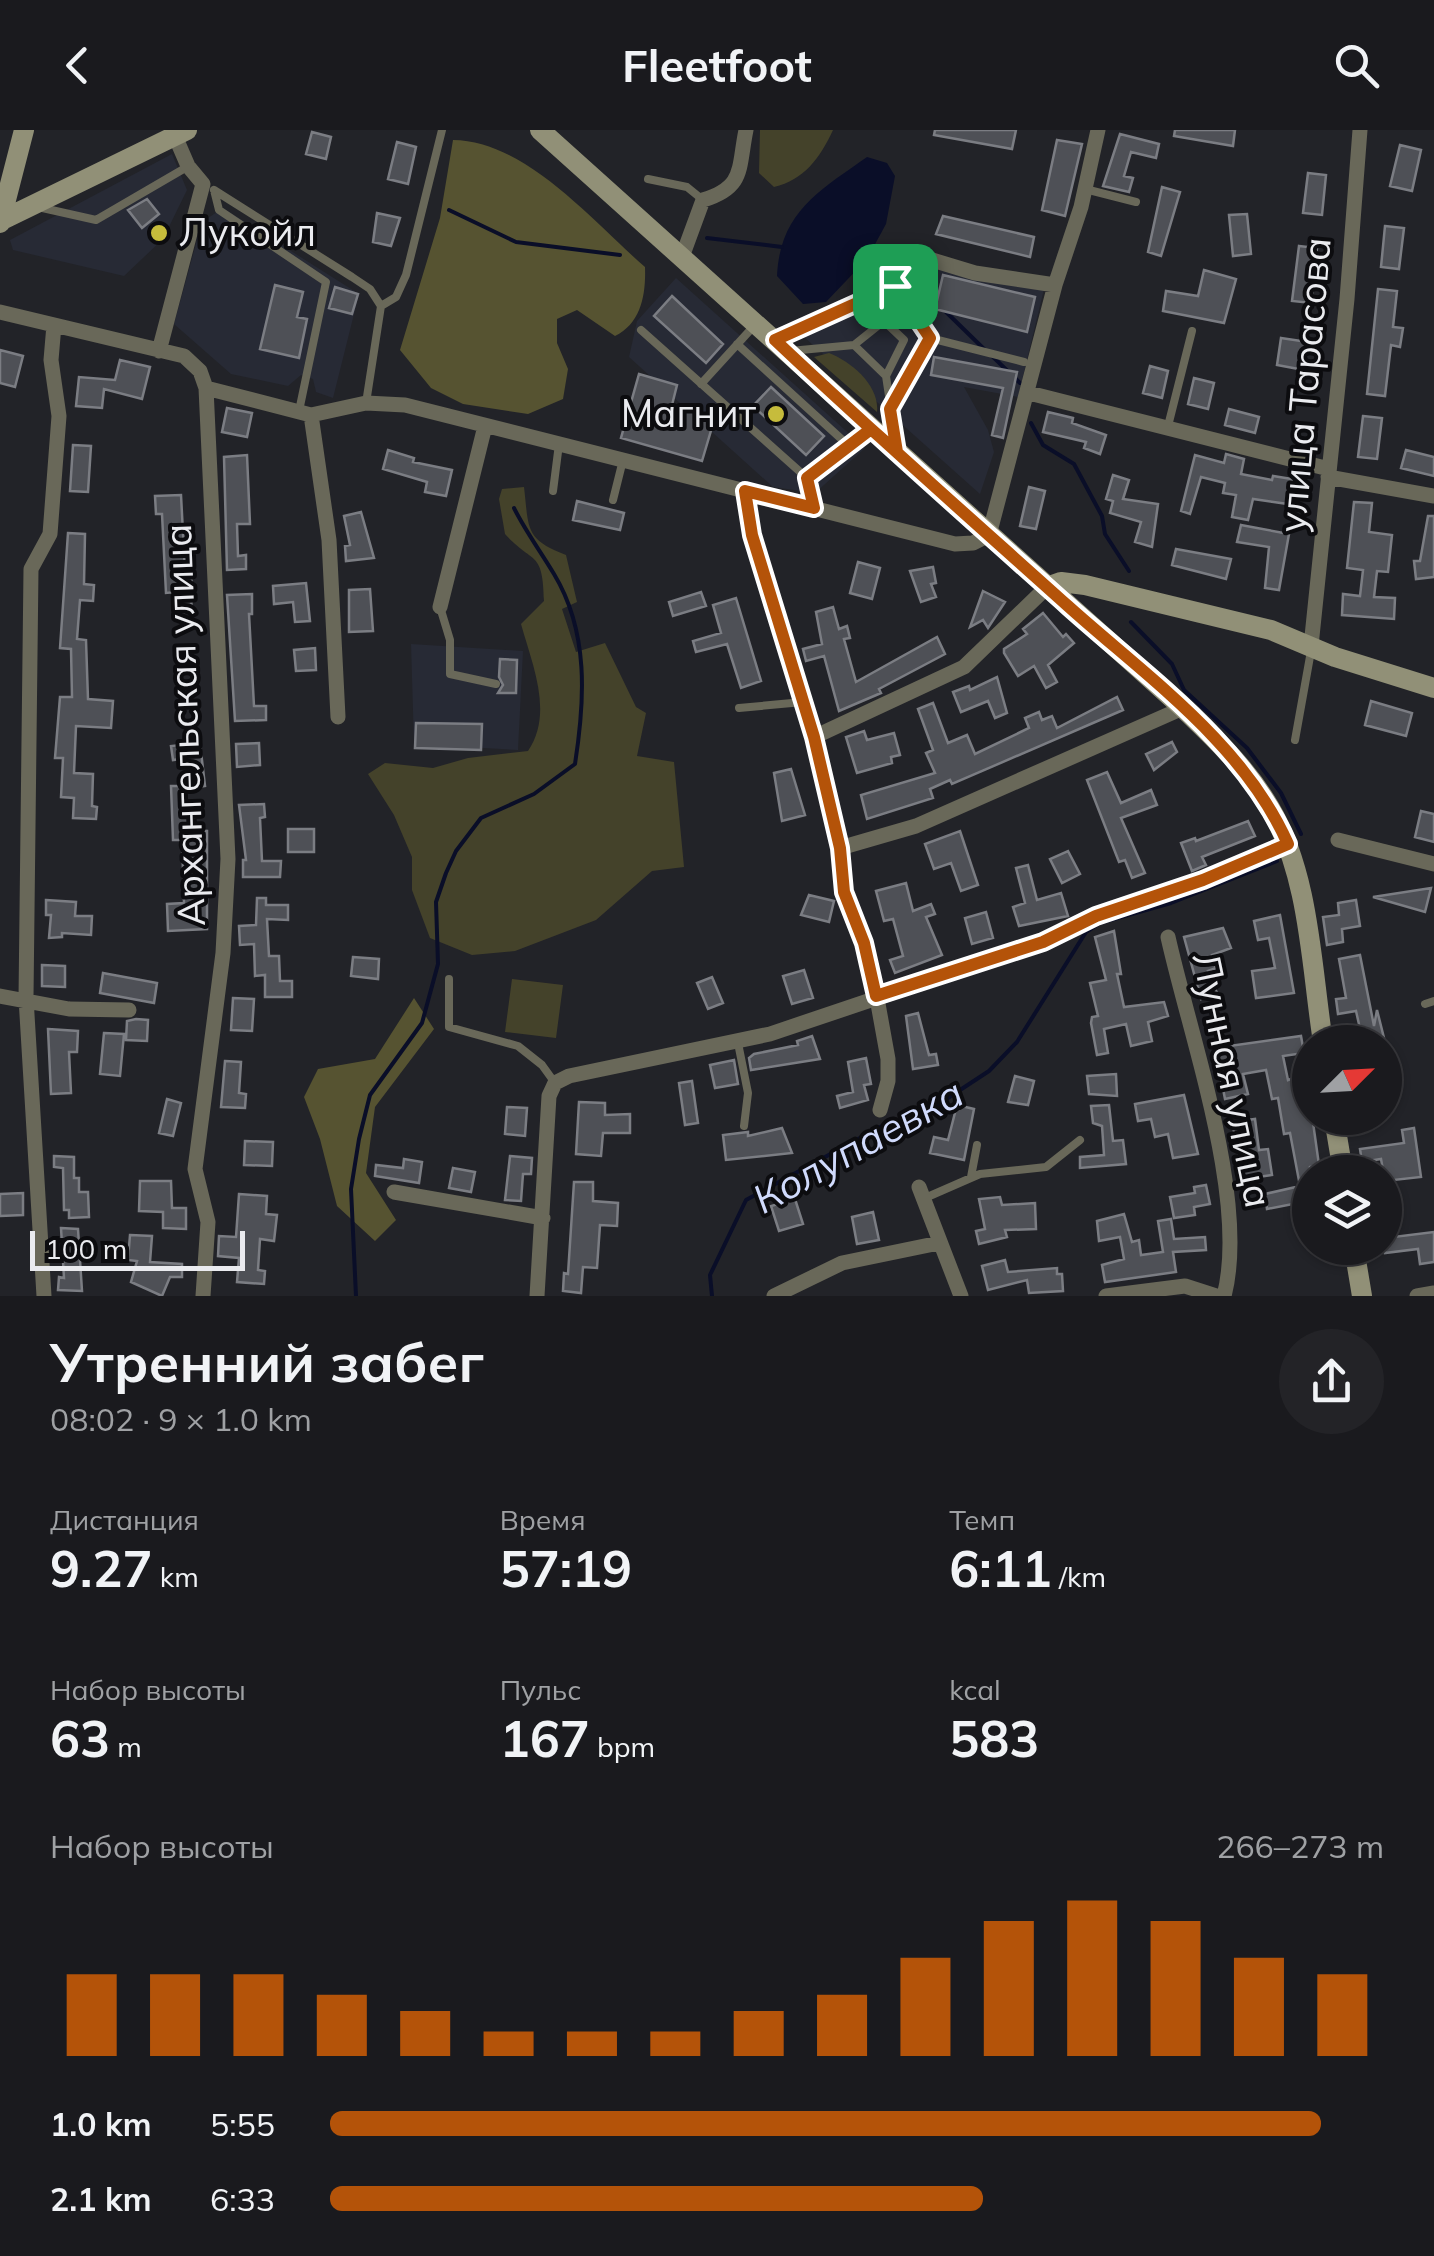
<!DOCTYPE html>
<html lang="ru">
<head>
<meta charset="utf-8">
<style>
	:root { --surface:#1a1a1e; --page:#232327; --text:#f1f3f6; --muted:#9fa1a4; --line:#38383c; --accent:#b45309 }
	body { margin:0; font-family:Mulish,sans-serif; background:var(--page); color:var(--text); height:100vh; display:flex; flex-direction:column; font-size:38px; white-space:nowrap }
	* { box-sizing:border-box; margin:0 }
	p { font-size:32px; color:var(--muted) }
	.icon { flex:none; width:55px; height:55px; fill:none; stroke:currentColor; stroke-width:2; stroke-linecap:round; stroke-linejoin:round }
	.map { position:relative; height:1166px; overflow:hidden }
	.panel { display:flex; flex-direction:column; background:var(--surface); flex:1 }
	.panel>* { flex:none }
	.needle { width:65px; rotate:66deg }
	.tools { position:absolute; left:1292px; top:895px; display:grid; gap:20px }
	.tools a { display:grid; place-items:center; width:110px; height:110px; border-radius:50%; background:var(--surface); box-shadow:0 2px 8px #0004,0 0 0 2px var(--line); font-size:50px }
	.scale { position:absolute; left:30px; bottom:25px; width:215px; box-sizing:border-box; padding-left:10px; border:5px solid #eaebef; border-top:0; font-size:28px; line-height:35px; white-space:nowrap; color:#eaebef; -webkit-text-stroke:8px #0c0c0f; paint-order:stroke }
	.pin { position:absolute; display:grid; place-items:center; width:85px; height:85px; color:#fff; margin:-42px; border-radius:20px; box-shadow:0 5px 15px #0006 }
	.round { display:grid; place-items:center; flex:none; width:105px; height:105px; border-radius:52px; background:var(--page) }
	.overview { display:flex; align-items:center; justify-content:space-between; height:170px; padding:0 50px }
	h1 { font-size:55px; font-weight:700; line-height:75px }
	.metrics { display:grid; grid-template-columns:repeat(3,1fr); gap:15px; height:170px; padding:10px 50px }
	.metrics div { display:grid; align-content:center }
	.metrics b { font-size:50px; font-weight:700 }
	.metrics small { font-size:28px; font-weight:400 }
	.metrics p { font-size:28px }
	.chart { height:280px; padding:20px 50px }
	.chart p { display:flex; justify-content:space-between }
	.chart svg { width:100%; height:180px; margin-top:10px; stroke:var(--accent); stroke-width:6 }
	ul { padding:0 50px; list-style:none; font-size:32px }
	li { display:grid; grid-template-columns:160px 120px 1fr; align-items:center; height:75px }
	li i { height:25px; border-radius:12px; background:var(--accent) }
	header { display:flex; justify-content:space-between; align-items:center; height:130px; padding:0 50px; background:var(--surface); font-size:45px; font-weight:700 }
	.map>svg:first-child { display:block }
	.built { fill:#272a35 }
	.green { fill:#44422a }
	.forest { fill:#565331 }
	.water { fill:#0a0e28 }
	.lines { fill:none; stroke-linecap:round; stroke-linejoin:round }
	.stream { stroke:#0a0e28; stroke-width:4 }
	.building { fill:#4e5056; stroke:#7b7d83; stroke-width:2.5 }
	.lane { stroke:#696859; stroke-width:8 }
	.street { stroke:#696859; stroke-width:15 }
	.secondary { stroke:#919077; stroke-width:20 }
	.route-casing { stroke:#fff; stroke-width:20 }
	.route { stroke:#b45309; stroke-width:12 }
	.poi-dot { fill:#c6bc3c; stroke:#0c0c0f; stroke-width:4 }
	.labels { text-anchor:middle; stroke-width:8; stroke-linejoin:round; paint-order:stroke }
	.poi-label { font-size:38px; fill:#eaebef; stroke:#0c0c0f; text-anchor:start }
	.street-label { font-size:38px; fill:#eaebef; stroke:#0c0c0f }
	.water-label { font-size:40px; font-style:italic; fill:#d0dafc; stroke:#0c0c0f }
</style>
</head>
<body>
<header><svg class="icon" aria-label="back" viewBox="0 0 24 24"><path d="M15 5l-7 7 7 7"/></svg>Fleetfoot<svg class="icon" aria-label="search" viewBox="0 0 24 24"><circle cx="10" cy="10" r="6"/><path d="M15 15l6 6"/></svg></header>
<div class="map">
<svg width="1434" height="1166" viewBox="0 0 1434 1166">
	<rect width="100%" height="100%" fill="#222328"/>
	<path class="built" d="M172,24L187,60L163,109L124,146L13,120L10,110Z
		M223,78L359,164L333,268L316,262L313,249L301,245L288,256L231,244L174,194L202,92Z
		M934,136L1044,159L1018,267L964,257L988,300L994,322L980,364L794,198Z
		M676,148L865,318L815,363L773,357L629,227L637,191Z
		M411,514L523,521L518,620L414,614Z"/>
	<path class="green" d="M760,0H833C820,28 804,50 774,57L759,43Z
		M829,223C852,232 880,256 877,282L814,227Z
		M524,357C529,398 524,409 566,425L577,472L562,479L576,522L605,513L636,577L646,583L637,626L674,632L684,737L652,741L596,790L515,821L472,825L430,808L412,760V727L394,685L368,644L385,633L433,638L468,628L528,621C554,583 532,534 521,494L544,471C543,419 533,435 505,404L499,369L502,359Z
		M512,849L563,855L556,908L505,902Z"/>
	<path class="forest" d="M453,10C526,11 592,91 645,137C646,165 641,193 615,206L577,180L557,189V213L568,239L563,269L528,284L463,274L431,258L400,220L440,88Z
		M414,868L434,899L375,977L366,1043L396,1090L375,1111L337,1076L320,1009L304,967L318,939L375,929Z"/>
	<path class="water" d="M867,27L887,33L895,46L886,94L867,129L826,172L803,174L777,146C780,82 819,61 867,27Z"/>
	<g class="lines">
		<path class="stream" d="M449,80L516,112L620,125
			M707,108L782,117
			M866,128L925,161L938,174
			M944,180L984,219
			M991,225L1020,253
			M1031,293L1043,315L1074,334L1102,386L1105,404L1129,441
			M1131,492L1172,534L1184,560L1247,618L1281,663L1301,704
			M356,1166L351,1059L359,1009L370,965L422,893L438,834L436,772L446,743L456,721L481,688L534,664L575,634C585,570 589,502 554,444C541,422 526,402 514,378
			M712,1166L710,1145L746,1070L882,996L922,985L989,941L1017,912L1086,802L1100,793L1171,773L1277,731"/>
	</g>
	<path class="building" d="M935,0H1016L1012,19L934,5Z
		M1175,0H1235L1233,16L1174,6Z
		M312,2L331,7L326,29L306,24Z
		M1120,4L1159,14L1156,28L1131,22L1124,46L1133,48L1129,62L1103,56Z
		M1057,10L1082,14L1065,86L1042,80Z
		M397,12L416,17L408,54L388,49Z
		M1400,15L1421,20L1412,61L1390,56Z
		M1308,43L1326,45L1322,85L1303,83Z
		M1162,57L1180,62L1161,126L1148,122Z
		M147,69L159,84L142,98L128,80Z
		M377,83L400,88L391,116L373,112Z
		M1247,84L1251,124L1233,126L1229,85Z
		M943,86L1034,107L1030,127L936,104Z
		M1385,96L1404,98L1399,139L1381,137Z
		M1299,116L1317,118L1311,173L1292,171Z
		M1204,140L1236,149L1224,193L1163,181L1166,161L1198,166Z
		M943,145L1035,167L1027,202L935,179Z
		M275,155L303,162L297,187L307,189L299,228L260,219Z
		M335,157L358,164L352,184L329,178Z
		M1378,159L1397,161L1393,197L1403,198L1400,217L1391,215L1385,266L1367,264Z
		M672,166L723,214L706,233L654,186Z
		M1281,208L1308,212L1304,240L1277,235Z
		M0,220L23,226L15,257L0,253Z
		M934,227L1017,242L1003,308L992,305L1003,258L931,245Z
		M120,230L150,237L142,269L104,259L102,278L76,276L79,247L115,250Z
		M1150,236L1168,241L1162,268L1143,263Z
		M639,244L677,255L672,275L715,287L702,331L621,308Z
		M1194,248L1214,253L1208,279L1188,274Z
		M771,257L824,306L806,325L753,276Z
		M227,278L252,283L247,307L222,302Z
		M1229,279L1259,287L1255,303L1225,295Z
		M1048,282L1073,288L1072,293L1106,305L1100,324L1084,318L1086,312L1043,302Z
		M1363,286L1382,288L1377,329L1358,327Z
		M73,315L91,316L88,362L70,361Z
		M388,320L414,328L413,332L452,340L446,366L425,362L427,352L383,339Z
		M1406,320L1434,327V346L1401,338Z
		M1226,324L1244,329L1241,344L1272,350L1273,346L1292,349L1288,374L1253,369L1248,390L1232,387L1236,365L1223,363L1225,353L1201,347L1190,384L1181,381L1195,325L1224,333Z
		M247,325L250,394H237L238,426L246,425V439L227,440L224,327Z
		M1113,345L1129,350L1123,369L1158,374L1152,417L1135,412L1141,392L1110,383L1113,371L1106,369Z
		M1029,357L1045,361L1036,399L1020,396Z
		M181,365L185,441H191L192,461L191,482L177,483L176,462L166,463L162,384H156L155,366Z
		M577,371L624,383L620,400L573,390Z
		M1354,372L1372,373L1369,402L1392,405L1388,442L1377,441L1374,467L1395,468L1394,489L1342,485L1343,464L1360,466L1363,440L1347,438Z
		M361,382L374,428L346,431L345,416L350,415L344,386Z
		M1428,386H1434V447L1416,449L1414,431H1420Z
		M1241,395L1289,404L1279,460L1265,458L1269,417L1237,412Z
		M68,403L85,404L84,454L94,455L93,471L80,470L77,509L86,510L88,569L113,571L111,598L76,596L74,643L93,644L92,676L97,677L96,689L73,688L74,668L61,667L63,628H55L60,567H72L71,519L60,518Z
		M1176,419L1231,429L1226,449L1172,435Z
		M858,432L880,438L872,469L850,463Z
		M933,437L936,453L931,454L936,467L921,472L910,441Z
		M306,453L310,491L295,492L293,472L274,474L273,456Z
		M370,459L373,501L349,502V460Z
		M983,461L1005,472L988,498L983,490L970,497Z
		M701,462L706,476L673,486L669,472Z
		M252,464V484H249L254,576H266V590L235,591L227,465Z
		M736,468L761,551L741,558L727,514L696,522L693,511L721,503L713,475Z
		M833,477L839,499L847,496L850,508L844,509L856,552L937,507L945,524L879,559L881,563L839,581L824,526L806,531L803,519L822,514L816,482Z
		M1043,483L1063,507L1066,504L1074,513L1048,535L1057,552L1046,558L1034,536L1018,546L1004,523V519L1027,504L1023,499Z
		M315,518L316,540L296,541L294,520Z
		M500,529L517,530L516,563H498L503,555L499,547Z
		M997,547L1007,583L995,588L988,571L961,582L953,562L969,556L970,560Z
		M1117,567L1123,580L952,654L950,650L930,659L933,668L867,689L861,665L935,643L926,623L933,620L918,579L933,573L948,613L967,605L975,624L1029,598L1025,588L1039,582L1042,590L1052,586L1057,598Z
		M1371,571L1412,583L1406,606L1365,595Z
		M416,593L482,594L481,620L415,618Z
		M864,601L867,610L894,603L900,625L891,627L892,633L857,643L846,607Z
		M1172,612L1177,622L1154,640L1146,624Z
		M200,613L205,656L192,658L188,628L173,630L171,616Z
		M259,613L260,635L237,637L236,614Z
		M791,639L805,685L782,691L774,643Z
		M1107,642L1121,673L1151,660L1157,675L1121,688L1145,743L1132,748L1125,730L1119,732L1087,650Z
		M171,656H184V687H194V700L207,701V799L168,801L167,774L184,773L182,710H173Z
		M264,674L265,687L260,688L262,731H281L280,747H243V730H246L239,675Z
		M1421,681L1434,684V712L1415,707Z
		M1248,691L1255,706L1202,727L1206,735L1192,741L1181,713L1195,708L1196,711Z
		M288,699H314V722H288Z
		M960,701L978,755L961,761L951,733L934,739L925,714Z
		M1068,721L1080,744L1062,753L1050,729Z
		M1028,735L1037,770L1061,763L1068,786L1019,796L1013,777L1025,773L1016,738Z
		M906,753L913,781L931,774L935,784L926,787L942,825L895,843L890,830L903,826L893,789L884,791L876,761Z
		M1431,758L1425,782L1373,767Z
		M809,765L834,771L829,792L801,785Z
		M257,768H266V775H288V790L267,789L269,826H279L280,851H292V867H265V845L255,846L254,814L240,815L239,796L256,795Z
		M46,770L76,772L75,786H92L91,805L62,803V807L49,808L51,785H46Z
		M1356,770L1360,796L1342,799L1343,812L1327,815L1323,787L1339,785L1338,773Z
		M986,782L993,808L972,814L965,788Z
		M1280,785L1294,863L1256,868L1252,841L1275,838L1269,808L1258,810L1254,791Z
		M1223,798L1231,818L1212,825L1216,838L1208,841L1217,863L1201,869L1184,807Z
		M1114,801L1121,844H1117L1124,877L1164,872L1168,886L1148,892L1152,911L1131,916L1126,894L1104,899L1108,923L1097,925L1091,893L1092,887L1098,886L1090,853L1106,850L1095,807Z
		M1360,825L1374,896L1377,880L1385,912H1363L1356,881L1338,884L1336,869L1346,868L1339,829Z
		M353,827L379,829L378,849L351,846Z
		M42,835L65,836V857L42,856Z
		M804,840L813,868L792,874L783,846Z
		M103,843L157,853L154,873L100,863Z
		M712,847L723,873L708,879L697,853Z
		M233,868L254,869L252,901L231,900Z
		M918,883L929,925L936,924L938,935L913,939L906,886Z
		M136,889L148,890L147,911L126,910L127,891Z
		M48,899L78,901L77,922H69L71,963L51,964Z
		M104,903L124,904L120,946L100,944Z
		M812,906L820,929L751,940L749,928L754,924L798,915L797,911Z
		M1301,906L1304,923L1283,926L1288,950L1294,948L1299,973L1310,971L1319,1035L1310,1037V1076L1304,1077L1303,1072L1267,1079L1265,1064L1300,1056L1290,1003L1284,1004L1278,968L1272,969L1266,940L1243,944L1248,964L1225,969L1215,918Z
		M866,928L871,954L864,955L868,970L840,978L837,966L853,962L848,932Z
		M734,930L738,954L715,958L710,935Z
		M225,931L241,932L239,963L246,964L245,978L221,977Z
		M1116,944L1117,966L1089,964L1087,946Z
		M1015,946L1034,951L1028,975L1008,972Z
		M692,951L698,993L685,995L679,953Z
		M1184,965L1198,1024L1173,1028L1168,1004L1155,1007L1151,989L1138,991L1135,974Z
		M167,969L181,973L173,1006L159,1003Z
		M579,972L605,973V985L630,984V1003H603L601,1026L576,1024Z
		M957,975L974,979L964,1030L930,1023L934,1007L948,1010Z
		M1109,975L1113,1011L1123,1010L1126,1034L1080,1038V1027L1104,1025L1102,996L1093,993L1091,976Z
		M507,977L527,978L525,1006L505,1004Z
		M1255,989L1259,1020L1268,1019L1272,1045L1244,1049L1232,992Z
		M782,998L792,1023L726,1030L723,1005L748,1002V1006Z
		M1414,998L1421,1047L1385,1051L1381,1029L1362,1032L1360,1019L1404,1013L1402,1000Z
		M245,1011L273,1012L272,1036L244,1035Z
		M54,1026L74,1027V1048H79V1062H88L89,1087L69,1088V1080H64L63,1038L54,1037Z
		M510,1026L532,1028L531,1044H523L521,1071L505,1070Z
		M404,1029L422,1032L419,1053L375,1046L376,1035L403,1038Z
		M453,1038L475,1042L471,1062L449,1058Z
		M140,1051H171L172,1078H186V1099L163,1098V1082L139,1081Z
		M574,1052H593V1071L618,1073L617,1096L600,1095L597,1138L583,1137L581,1163L563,1161L564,1143L568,1144Z
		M1206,1055L1210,1074L1194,1077L1195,1085L1174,1088L1170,1067L1195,1063L1194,1057Z
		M23,1063V1085L0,1086V1064Z
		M239,1064L267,1066L266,1084L277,1085L274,1111L260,1109L258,1140L265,1141L264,1154L237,1152L239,1128L218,1126L219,1106L236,1107Z
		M1000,1067L1002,1075L1035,1073L1036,1099L1005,1100L1007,1107L979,1114L976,1101L985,1099L979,1069Z
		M795,1069L803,1094L779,1101L771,1076Z
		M873,1082L879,1110L857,1114L852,1087Z
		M1124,1084L1132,1112L1139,1110L1141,1125L1163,1122L1158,1091L1171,1089L1174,1109L1205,1107L1206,1120L1173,1122L1176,1142L1105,1152L1102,1135L1124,1129L1120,1107L1099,1111L1097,1091Z
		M61,1098L78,1099L82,1161L58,1160L59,1147L64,1148Z
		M1434,1102V1132L1420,1134L1418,1119L1385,1123V1108Z
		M130,1105L152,1106L150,1132L182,1134V1147H170L162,1166L131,1152L137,1131L128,1130Z
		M1005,1130L1008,1142L1057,1138V1144H1062L1063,1161L1029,1163L1027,1150L988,1160L982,1136Z"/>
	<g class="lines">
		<path class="lane" d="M648,49L687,57L703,70
			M1085,59L1136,72
			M214,60L219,80L326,152L299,281
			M214,60L352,147L370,159L381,176
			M38,77L96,90L187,37
			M641,200L807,348
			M776,210L895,156L930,208L1024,232
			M737,214L848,315
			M854,215L884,191L904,210L886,246
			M790,221L854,215L886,246L896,313
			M701,254L753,197
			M366,273L381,176L396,167L406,145L442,0
			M890,279L930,208
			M1168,296L1192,201
			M553,361L559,314
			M613,370L623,330
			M813,377L807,348L871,299
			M440,477L450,510V544L496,554
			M739,578L803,572
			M1295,610L1311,521
			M449,849V897L518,916L542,935L555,953
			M1425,874L1434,871
			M738,913L748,963L744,996
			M971,1047L977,1015
			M925,1068L980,1044L1046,1037L1080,1010"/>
		<path class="street" d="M906,122L975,143L1055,155
			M682,127L703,70C745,57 738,39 746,0
			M0,182L184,226L200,241L206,258L311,285L366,273L405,275L955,414L973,413L989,405L1055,155L1081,77L1098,0
			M159,221L203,54L188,36L175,6
			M1029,263L1329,339
			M311,285L329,410L338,587
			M1328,347L1434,366
			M745,361L752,405L814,607L840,718L844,762L871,835L888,929V951L880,980
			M440,477L485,296
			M1311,516L1347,169L1360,0
			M814,607L964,537L1047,457
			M1338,710L1434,734
			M840,718L916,696L1183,578
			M1168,807C1190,906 1249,1071 1224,1166
			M0,866L69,879L129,880
			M919,1057L961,1166
			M394,1062L543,1088
			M44,1166L26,868L31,439L50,404L59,286L51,230L54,195
			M203,1166L208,1092L195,1039L223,823L228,729L206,258
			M537,1166L549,966L555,953L569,946L770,904L1043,812L1096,786L1203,750L1288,714
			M774,1166L842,1133L939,1113
			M1106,1166L1185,1156L1216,1166
			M1417,1166L1434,1163"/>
		<path class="secondary" d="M540,0L1183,578C1215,609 1248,639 1270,678C1310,747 1311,835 1323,912
			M0,91L187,0
			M0,93L24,0
			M1047,457L1061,452L1085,455L1271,500L1335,527L1434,558
			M1334,988L1343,1042
			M1354,1118L1362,1166"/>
	</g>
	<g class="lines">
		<g class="route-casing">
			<path id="route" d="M895,156L930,208L890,279L897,322L871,299L807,348L814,378L745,361L752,405L814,607L840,718L844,762L864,813L876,866L1043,812L1096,786L1203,750L1288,714C1244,614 1147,547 1068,476C970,388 871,301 775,210L895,156"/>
		</g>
		<use href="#route" class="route"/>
	</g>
	<g class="poi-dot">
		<circle cx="159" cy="103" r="10"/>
		<circle cx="776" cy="284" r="10"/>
	</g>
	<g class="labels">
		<g class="poi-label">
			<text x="179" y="116">Лукойл</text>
			<text x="756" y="297" text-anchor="end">Магнит</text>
		</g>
		<g class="street-label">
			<text transform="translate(1305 255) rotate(-85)" y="13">улица Тарасова</text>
			<text transform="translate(185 595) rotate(-92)" y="13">Архангельская улица</text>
			<text transform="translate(1232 950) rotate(78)" y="13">Лунная улица</text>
		</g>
		<g class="water-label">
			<text transform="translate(858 1016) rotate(-29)" y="14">Колупаевка</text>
		</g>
	</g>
</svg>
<div class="tools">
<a><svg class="needle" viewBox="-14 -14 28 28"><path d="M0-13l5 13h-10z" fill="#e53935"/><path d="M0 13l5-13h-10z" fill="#9fa1a4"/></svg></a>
<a><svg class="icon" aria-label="layers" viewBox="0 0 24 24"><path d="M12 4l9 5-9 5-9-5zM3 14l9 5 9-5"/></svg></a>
</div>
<div class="scale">100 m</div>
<div class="pin" style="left:895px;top:156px;background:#1e9e55"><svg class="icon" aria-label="arrive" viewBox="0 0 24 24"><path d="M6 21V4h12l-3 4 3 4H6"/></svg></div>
</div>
<section class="panel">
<div class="overview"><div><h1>Утренний забег</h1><p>08:02 · 9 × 1.0 km</p></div><a class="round"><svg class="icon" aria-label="share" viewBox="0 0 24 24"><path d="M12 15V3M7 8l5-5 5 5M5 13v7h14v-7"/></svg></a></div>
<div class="metrics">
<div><p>Дистанция</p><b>9.27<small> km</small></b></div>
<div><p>Время</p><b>57:19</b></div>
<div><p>Темп</p><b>6:11<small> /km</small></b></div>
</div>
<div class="metrics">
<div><p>Набор высоты</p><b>63<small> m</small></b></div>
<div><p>Пульс</p><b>167<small> bpm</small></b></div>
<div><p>kcal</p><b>583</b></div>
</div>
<div class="chart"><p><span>Набор высоты</span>266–273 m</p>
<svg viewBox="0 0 160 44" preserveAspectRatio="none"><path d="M5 44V24M15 44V24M25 44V24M35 44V29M45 44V33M55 44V38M65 44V38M75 44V38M85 44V33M95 44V29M105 44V20M115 44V11M125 44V6M135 44V11M145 44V20M155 44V24"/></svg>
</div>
<ul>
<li><b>1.0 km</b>5:55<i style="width:94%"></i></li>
<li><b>2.1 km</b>6:33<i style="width:62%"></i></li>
</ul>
</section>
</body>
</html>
